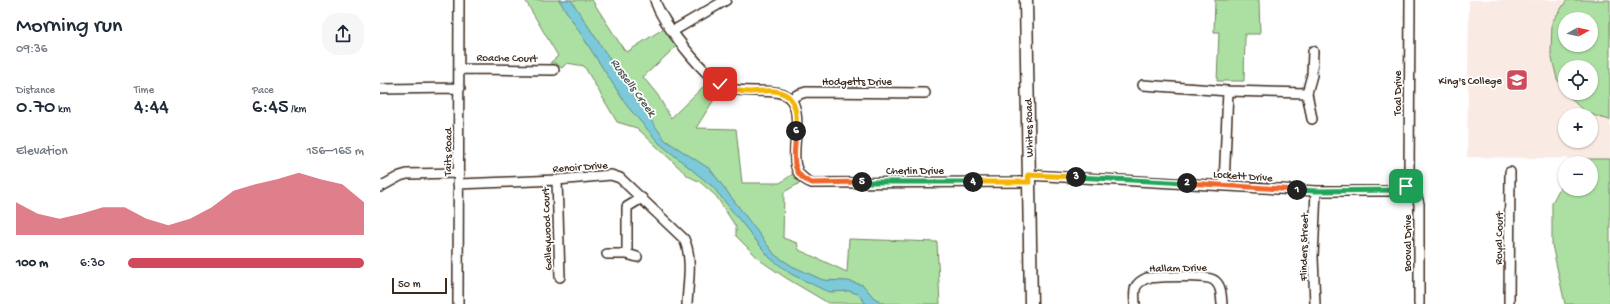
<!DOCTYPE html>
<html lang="en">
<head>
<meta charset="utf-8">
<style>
	:root { --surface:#fff; --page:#f6f6f7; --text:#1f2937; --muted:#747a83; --accent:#d1495b }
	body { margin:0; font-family:"Gochi Hand",sans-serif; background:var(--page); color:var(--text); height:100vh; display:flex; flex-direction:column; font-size:15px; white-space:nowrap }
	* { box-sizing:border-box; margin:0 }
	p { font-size:13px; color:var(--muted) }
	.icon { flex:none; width:22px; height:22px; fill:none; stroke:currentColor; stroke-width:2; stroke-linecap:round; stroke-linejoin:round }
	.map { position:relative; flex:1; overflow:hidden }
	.sheet { display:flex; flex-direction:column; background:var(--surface); width:380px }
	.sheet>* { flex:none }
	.needle { width:26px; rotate:82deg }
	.controls { position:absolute; left:1178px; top:12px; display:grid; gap:8px }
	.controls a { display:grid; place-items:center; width:40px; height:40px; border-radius:50%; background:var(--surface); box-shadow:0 1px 3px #0004; font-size:20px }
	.scale { position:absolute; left:12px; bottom:10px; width:55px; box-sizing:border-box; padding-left:4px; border:2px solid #3b2a1e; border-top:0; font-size:11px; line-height:14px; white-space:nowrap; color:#3b2a1e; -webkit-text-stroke:3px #fff; paint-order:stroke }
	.pin { position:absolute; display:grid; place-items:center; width:34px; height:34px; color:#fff; margin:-17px; border-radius:8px; box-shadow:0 2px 6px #0006 }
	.km { position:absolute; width:20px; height:20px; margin:-10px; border-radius:50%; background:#222; color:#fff; font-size:11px; line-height:20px; text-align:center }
	.round { display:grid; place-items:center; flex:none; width:42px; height:42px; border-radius:16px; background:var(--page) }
	.overview { display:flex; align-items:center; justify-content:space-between; height:68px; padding:0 16px }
	h1 { font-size:22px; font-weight:600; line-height:30px }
	.stats { display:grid; grid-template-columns:repeat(3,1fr); gap:6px; height:68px; padding:4px 16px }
	.stats div { display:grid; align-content:center }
	.stats b { font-size:20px; font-weight:600 }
	.stats small { font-size:11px; font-weight:400 }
	.stats p { font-size:11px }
	.chart { height:112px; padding:8px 16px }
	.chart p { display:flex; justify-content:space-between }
	.chart svg { width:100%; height:72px; margin-top:4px; fill:var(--accent); opacity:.7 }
	ul { padding:0 16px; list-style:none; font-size:13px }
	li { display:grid; grid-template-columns:64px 48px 1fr; align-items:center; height:30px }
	li i { height:10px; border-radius:5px; background:var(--accent) }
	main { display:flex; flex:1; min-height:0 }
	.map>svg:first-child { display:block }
	.built { fill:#faeae4; fill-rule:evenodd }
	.green { fill:#ace0a2; stroke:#748560; fill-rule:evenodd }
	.water { fill:#7cc9da; stroke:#62898f }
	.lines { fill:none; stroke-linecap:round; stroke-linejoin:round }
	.street-casing { stroke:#3b2a1e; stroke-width:12 }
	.secondary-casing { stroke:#3b2a1e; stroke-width:15 }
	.street { stroke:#fff; stroke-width:9 }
	.secondary { stroke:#fff; stroke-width:12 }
	.split-1-casing { stroke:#fff; stroke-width:8 }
	.split-2-casing { stroke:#fff; stroke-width:8 }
	.split-3-casing { stroke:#fff; stroke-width:8 }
	.split-4-casing { stroke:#fff; stroke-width:8 }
	.split-5-casing { stroke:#fff; stroke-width:8 }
	.split-6-casing { stroke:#fff; stroke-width:8 }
	.split-7-casing { stroke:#fff; stroke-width:8 }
	.split-1 { stroke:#22a559; stroke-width:5 }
	.split-2 { stroke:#f0652b; stroke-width:5 }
	.split-3 { stroke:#22a559; stroke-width:5 }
	.split-4 { stroke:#f5b400; stroke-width:5 }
	.split-5 { stroke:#22a559; stroke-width:5 }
	.split-6 { stroke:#f0652b; stroke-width:5 }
	.split-7 { stroke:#f5b400; stroke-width:5 }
	.labels { text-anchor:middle; stroke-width:3.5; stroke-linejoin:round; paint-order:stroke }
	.street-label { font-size:11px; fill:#3b2a1e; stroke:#fff }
	.poi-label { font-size:11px; fill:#3b2a1e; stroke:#fff; text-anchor:end }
	.water-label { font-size:12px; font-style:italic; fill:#4e5a56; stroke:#fff }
</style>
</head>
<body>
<main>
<section class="sheet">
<div class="overview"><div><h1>Morning run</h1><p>09:36</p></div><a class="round"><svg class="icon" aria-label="share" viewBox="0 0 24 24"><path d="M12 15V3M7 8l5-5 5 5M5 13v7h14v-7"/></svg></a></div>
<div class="stats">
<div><p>Distance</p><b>0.70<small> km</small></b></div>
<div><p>Time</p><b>4:44</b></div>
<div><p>Pace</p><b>6:45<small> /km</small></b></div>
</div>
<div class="chart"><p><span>Elevation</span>156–165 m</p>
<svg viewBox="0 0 160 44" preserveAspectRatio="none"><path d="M0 44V24L10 31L20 34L30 31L40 27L50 27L60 34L70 38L80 34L90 27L100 17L110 13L120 10L130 6L140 10L150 13L160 24V44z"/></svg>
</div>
<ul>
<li><b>100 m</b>6:30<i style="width:100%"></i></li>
</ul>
</section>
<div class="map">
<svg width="1230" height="304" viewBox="0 0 1230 304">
	<rect width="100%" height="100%" fill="#fff"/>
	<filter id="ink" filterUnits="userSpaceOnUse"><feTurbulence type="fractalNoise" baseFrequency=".025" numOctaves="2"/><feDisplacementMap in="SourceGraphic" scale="8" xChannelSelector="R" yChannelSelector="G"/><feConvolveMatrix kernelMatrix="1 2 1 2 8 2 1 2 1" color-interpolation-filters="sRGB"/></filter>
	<g filter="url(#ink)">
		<path class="built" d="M1089,0H1230V159L1087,157ZM1185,19H1211V45H1185ZM1185,67H1211V93H1185ZM1185,115H1211V141H1185Z"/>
		<path class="green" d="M145,0H212L244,50L247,52L289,25L301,42L263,77L277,94L291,118L328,82L340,90L316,128L356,129L362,183H400L417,171L425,180L404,192L403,238L417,243L419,250L467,272L469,239L557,242L560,304L448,303L406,278L381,261L356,236V227L336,196L320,182L308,176L257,128L237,122L204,66L187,63L182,68L175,63H170L178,56Z
			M835,0H879L880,34H865L864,81H837L839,32H834Z
			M1187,0H1230V120C1210,115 1200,111 1187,93H1211V67H1185V90L1177,79L1171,54L1172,22ZM1185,19H1211V45H1185Z
			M1195,159H1230V304H1185L1172,245V203L1185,178V189H1211V163H1193Z"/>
		<path class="water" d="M179,0H191L254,96L285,140L330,169L395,255L412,266L443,280L468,281L483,285L494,298L506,304H486L478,294L469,291L450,292L444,290L411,274L390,258L333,187L279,143L247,106Z"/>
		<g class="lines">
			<g class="street-casing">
				<path id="street" d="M275,0C281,22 327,81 348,88C366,95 402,85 412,101C427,126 398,171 432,183L649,182
					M293,31L346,0
					M80,69L174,70
					M763,85L848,91
					M0,89L80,88
					M411,99L417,95L426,92L545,93
					M932,119L927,93L932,75L933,51
					M648,175L936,191H1019L1026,186L1029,176L1030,0
					M177,180L180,277
					M78,184L177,180L231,175L240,178L304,239C313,258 308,283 307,304
					M844,185L848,91L927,93
					M1026,186L1037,197L1039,204V304
					M0,187L20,176L27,174L79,173
					M227,254H247L257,257
					M247,254V207L262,198
					M78,304L79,0
					M755,304C754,290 753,284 767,278C779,277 828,274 835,281C842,287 841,296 842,304
					M935,304L933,257L936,191
					M1129,304L1130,172"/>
			</g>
			<g class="secondary-casing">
				<path id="secondary" d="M646,0L651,304"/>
			</g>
			<use href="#street" class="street"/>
			<use href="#secondary" class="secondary"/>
		</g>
	</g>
	<g class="lines" filter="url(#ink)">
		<g class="split-1-casing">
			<path id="split-1" d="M917,190L936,191L1019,190L1026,186"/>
		</g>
		<g class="split-2-casing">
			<path id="split-2" d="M807,183L917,190"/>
		</g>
		<g class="split-3-casing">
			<path id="split-3" d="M696,177L807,183"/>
		</g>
		<g class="split-4-casing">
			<path id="split-4" d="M593,182H649L648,175L696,177"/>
		</g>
		<g class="split-5-casing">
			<path id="split-5" d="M482,182H593"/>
		</g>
		<g class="split-6-casing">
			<path id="split-6" d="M416,131C415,152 408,175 432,183L482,182"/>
		</g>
		<g class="split-7-casing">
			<path id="split-7" d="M340,84C349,89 359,92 370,92C379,92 390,89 399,92C417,96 417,116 416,131"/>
		</g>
		<use href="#split-1" class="split-1"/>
		<use href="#split-2" class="split-2"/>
		<use href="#split-3" class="split-3"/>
		<use href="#split-4" class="split-4"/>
		<use href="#split-5" class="split-5"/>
		<use href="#split-6" class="split-6"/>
		<use href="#split-7" class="split-7"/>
	</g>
	<defs>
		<g id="school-square" transform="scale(1.15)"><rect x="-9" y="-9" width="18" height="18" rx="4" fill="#d1495b" stroke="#fff"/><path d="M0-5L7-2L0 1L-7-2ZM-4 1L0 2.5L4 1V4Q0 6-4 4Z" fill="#fff"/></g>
	</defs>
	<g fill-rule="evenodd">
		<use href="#school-square" x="1137" y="80"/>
	</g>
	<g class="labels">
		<g class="street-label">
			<text transform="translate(127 57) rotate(1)" y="4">Roache Court</text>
			<text x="477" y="85">Hodgetts Drive</text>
			<text transform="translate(1017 93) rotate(-90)" y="4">Toal Drive</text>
			<text transform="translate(648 128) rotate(-91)" y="4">Whites Road</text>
			<text transform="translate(67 152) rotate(-89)" y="4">Taits Road</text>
			<text transform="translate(200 166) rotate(-4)" y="4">Renoir Drive</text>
			<text x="535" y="174">Cherlin Drive</text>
			<text transform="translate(863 175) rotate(4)" y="4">Lockett Drive</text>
			<text transform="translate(166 229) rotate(-92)" y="4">Galleywood Court</text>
			<text transform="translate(1118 238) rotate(-89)" y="4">Royal Court</text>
			<text transform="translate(1027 243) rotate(-90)" y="4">Booval Drive</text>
			<text transform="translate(923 247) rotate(-89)" y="4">Flinders Street</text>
			<text transform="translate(798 267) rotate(-1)" y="4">Hallam Drive</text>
		</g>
		<g class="poi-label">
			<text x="1122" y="84">King's College</text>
		</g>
		<g class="water-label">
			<text transform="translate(254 87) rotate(54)" y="4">Russells Creek</text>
		</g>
	</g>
</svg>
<div class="controls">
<a><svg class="needle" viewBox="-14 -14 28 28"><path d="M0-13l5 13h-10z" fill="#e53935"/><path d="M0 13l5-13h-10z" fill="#747a83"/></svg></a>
<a><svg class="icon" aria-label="locate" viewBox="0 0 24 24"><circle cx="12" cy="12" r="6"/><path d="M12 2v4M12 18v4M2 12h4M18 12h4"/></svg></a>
<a>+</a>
<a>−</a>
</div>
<div class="scale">50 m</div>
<div class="pin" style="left:1026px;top:186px;background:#1e9e55"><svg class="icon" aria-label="arrive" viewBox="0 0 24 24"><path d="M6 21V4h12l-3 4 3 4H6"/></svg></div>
<div class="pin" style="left:340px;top:84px;background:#d93025"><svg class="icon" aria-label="check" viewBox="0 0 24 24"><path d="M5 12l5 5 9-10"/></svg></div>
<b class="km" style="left:917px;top:190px">1</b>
<b class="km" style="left:807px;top:183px">2</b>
<b class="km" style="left:696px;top:177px">3</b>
<b class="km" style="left:593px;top:182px">4</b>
<b class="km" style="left:482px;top:182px">5</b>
<b class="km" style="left:416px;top:131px">6</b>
</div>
</main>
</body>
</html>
